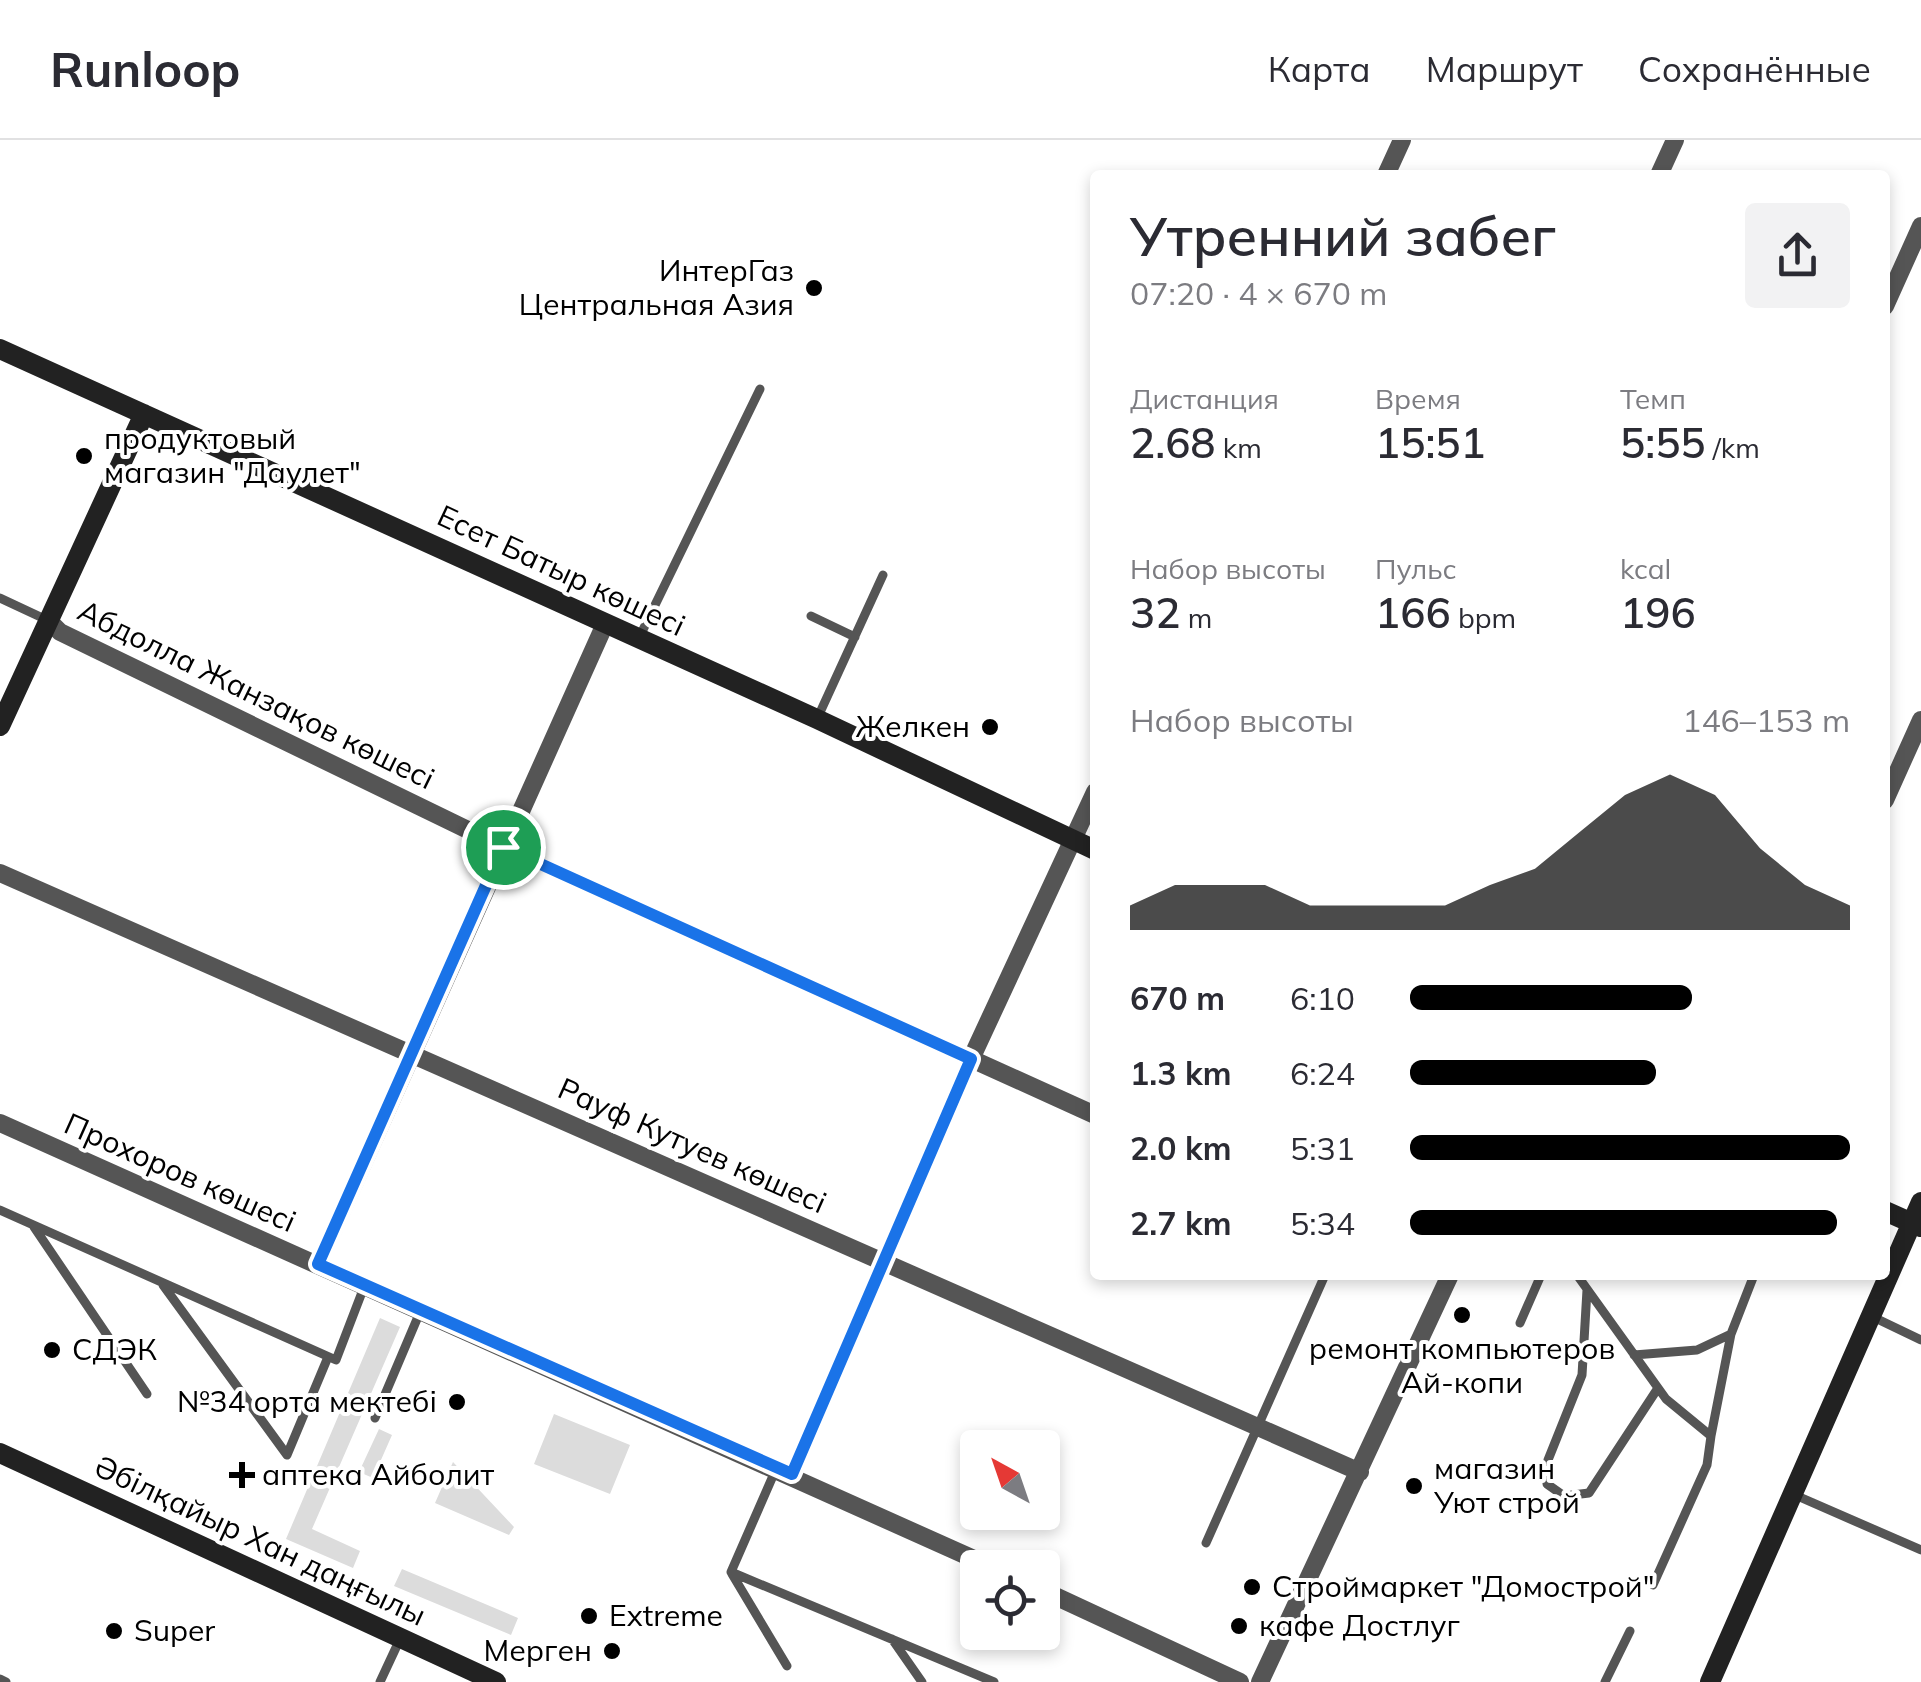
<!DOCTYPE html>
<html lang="ru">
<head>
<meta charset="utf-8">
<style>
	:root { --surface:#fff; --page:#f2f2f3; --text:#2b2b33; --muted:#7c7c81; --line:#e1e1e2; --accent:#000 }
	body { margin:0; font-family:Mulish,sans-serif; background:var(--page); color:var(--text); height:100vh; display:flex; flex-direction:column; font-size:38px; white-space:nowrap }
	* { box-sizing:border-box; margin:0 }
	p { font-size:32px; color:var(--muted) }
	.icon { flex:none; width:55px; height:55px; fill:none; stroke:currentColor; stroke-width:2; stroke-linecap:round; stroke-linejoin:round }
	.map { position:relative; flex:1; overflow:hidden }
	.details { position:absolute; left:1090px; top:30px; width:800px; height:1110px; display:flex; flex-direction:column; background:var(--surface); border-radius:10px; box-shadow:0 5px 15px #0003 }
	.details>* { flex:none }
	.needle { width:65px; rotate:320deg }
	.fabs { position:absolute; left:960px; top:1290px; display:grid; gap:20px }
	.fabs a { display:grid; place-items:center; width:100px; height:100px; border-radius:10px; background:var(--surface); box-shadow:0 5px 15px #0003; font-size:50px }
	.pin { position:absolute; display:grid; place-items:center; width:85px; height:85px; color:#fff; margin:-42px; border:5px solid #fff; border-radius:50%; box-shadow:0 2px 10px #0007 }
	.round { display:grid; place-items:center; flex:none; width:105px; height:105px; border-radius:10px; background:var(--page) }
	.summary { display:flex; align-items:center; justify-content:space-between; height:170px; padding:0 40px }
	h1 { font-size:55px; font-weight:600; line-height:75px }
	.stats { display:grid; grid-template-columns:repeat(3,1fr); gap:15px; height:170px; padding:10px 40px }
	.stats div { display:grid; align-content:center }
	.stats b { font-size:42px; font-weight:600 }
	.stats small { font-size:28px; font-weight:400 }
	.stats p { font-size:28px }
	.chart { height:280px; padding:20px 40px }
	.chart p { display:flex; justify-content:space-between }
	.chart svg { width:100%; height:180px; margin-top:10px; fill:var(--accent); opacity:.7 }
	ul { padding:0 40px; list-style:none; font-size:32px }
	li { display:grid; grid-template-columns:160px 120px 1fr; align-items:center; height:75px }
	li i { height:25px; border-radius:12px; background:var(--accent) }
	header { display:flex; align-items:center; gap:60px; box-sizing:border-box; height:140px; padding:0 50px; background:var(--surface); border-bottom:2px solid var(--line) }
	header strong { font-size:48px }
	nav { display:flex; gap:55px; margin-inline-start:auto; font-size:35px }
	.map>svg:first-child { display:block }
	.green { fill:#dcdcdc }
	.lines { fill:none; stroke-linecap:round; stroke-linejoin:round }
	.lane { stroke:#555; stroke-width:9 }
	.street { stroke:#555; stroke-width:18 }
	.secondary { stroke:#222; stroke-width:20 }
	.route-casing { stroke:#fff; stroke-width:20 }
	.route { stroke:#1a73e8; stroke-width:12 }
	.poi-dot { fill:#000; stroke:#fff; stroke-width:4 }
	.labels { text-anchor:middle; stroke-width:8; stroke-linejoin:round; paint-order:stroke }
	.poi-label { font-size:30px; fill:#000; stroke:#fff; text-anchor:start }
	.street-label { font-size:30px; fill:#000; stroke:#fff }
</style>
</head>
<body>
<header>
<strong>Runloop</strong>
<nav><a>Карта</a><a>Маршрут</a><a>Сохранённые</a></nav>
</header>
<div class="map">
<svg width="1921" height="1542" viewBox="0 0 1921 1542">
	<rect width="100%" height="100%" fill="#fff"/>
	<path class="green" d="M380,1178L400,1187L312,1389L360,1411L353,1428L286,1399Z
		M554,1274L630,1305L610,1354L534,1324Z
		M379,1289L392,1295L373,1338L359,1332Z
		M453,1322L514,1387L509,1395L435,1363Z
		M402,1429L518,1478L511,1495L394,1446Z"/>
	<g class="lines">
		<path class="lane" d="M0,458L47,480
			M811,476L855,497
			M639,498L760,249
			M817,579L883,435
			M0,1070L336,1220L364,1147
			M34,1087L147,1254
			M1577,1135L1666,1259L1711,1296L1707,1325L1653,1445
			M163,1145L287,1315L328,1217
			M1587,1150L1582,1235L1548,1320L1547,1344L1564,1356L1589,1353L1658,1248
			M1871,1176L1921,1200
			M1520,1183L1541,1135
			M1634,1215L1697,1210L1731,1194L1754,1135
			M375,1278L420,1172
			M1711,1296L1731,1194
			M776,1329L731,1432L994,1542
			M1795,1355L1921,1410
			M1206,1403L1325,1135
			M732,1434L787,1526
			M892,1499L922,1542
			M0,1539L6,1542
			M380,1542L400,1499
			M1605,1542L1630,1491"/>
		<path class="street" d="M1386,35L1402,0
			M1659,35L1675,0
			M1885,166L1921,86
			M49,481L60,492L503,707L1095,975
			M1885,660L1921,580
			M0,733L1360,1332
			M0,983L994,1428
			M318,1124L605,484
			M792,1334L971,919L1095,652
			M1042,1450L1240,1542
			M1260,1542L1450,1135"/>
		<path class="secondary" d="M0,209L817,579L1095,710
			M0,586L144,274
			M1885,1071L1921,1087
			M0,1313L496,1542
			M1710,1542L1921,1062"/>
	</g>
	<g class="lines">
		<g class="route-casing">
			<path id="route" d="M503,707L971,919L792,1334L318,1124Z"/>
		</g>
		<use href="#route" class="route"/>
	</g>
	<g class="poi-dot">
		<circle cx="814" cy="148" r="10"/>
		<circle cx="84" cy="316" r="10"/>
		<circle cx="990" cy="587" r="10"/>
		<circle cx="1462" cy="1175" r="10"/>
		<circle cx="52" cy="1210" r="10"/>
		<circle cx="457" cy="1262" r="10"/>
		<path d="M237 1320h10v10h10v10h-10v10h-10v-10h-10v-10h10z"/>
		<circle cx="1414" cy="1346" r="10"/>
		<circle cx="1252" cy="1447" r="10"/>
		<circle cx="589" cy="1476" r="10"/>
		<circle cx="1239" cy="1486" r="10"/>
		<circle cx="114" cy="1491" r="10"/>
		<circle cx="612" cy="1511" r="10"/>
	</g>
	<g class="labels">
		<g class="poi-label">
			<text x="794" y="141" text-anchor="end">ИнтерГаз<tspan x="794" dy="34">Центральная Азия</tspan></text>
			<text x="104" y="309">продуктовый<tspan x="104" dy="34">магазин "Даулет"</tspan></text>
			<text x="970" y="597" text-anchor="end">Желкен</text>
			<text x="1462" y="1219" text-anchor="middle">ремонт компьютеров<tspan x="1462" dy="34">Ай-копи</tspan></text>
			<text x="72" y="1220">СДЭК</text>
			<text x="437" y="1272" text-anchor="end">№34 орта мектебі</text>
			<text x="1434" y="1339">магазин<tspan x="1434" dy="34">Уют строй</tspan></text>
			<text x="262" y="1345">аптека Айболит</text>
			<text x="1272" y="1457">Строймаркет "Домострой"</text>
			<text x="609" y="1486">Extreme</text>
			<text x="1259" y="1496">кафе Достлуг</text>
			<text x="134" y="1501">Super</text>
			<text x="592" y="1521" text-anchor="end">Мерген</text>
		</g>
		<g class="street-label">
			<text transform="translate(561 431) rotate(25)" y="10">Есет Батыр көшесі</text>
			<text transform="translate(256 555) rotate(26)" y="10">Абдолла Жанзақов көшесі</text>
			<text transform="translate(692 1006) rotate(24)" y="10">Рауф Кутуев көшесі</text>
			<text transform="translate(180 1033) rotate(24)" y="10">Прохоров көшесі</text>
			<text transform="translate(260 1401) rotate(25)" y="10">Әбілқайыр Хан даңғылы</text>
		</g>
	</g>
</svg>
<div class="fabs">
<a><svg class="needle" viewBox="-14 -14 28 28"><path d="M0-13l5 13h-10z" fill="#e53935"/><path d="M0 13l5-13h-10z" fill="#7c7c81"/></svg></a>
<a><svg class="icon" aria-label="locate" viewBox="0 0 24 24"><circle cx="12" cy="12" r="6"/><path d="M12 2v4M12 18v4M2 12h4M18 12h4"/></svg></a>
</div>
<div class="pin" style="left:503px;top:707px;background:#1e9e55"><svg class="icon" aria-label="arrive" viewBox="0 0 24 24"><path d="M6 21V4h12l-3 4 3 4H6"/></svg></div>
<section class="details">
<div class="summary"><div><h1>Утренний забег</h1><p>07:20 · 4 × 670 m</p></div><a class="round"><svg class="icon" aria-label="share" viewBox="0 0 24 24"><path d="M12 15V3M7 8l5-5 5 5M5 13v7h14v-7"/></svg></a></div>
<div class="stats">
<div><p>Дистанция</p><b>2.68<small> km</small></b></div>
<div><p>Время</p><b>15:51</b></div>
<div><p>Темп</p><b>5:55<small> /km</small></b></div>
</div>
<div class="stats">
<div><p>Набор высоты</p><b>32<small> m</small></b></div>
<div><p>Пульс</p><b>166<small> bpm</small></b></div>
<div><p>kcal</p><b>196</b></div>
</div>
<div class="chart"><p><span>Набор высоты</span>146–153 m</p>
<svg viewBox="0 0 160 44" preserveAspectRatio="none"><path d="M0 44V38L10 33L20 33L30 33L40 38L50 38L60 38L70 38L80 33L90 29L100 20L110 11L120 6L130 11L140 24L150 33L160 38V44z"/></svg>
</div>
<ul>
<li><b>670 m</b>6:10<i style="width:64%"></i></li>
<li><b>1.3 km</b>6:24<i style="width:56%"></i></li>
<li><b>2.0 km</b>5:31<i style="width:100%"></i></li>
<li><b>2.7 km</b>5:34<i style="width:97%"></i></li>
</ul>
</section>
</div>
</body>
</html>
